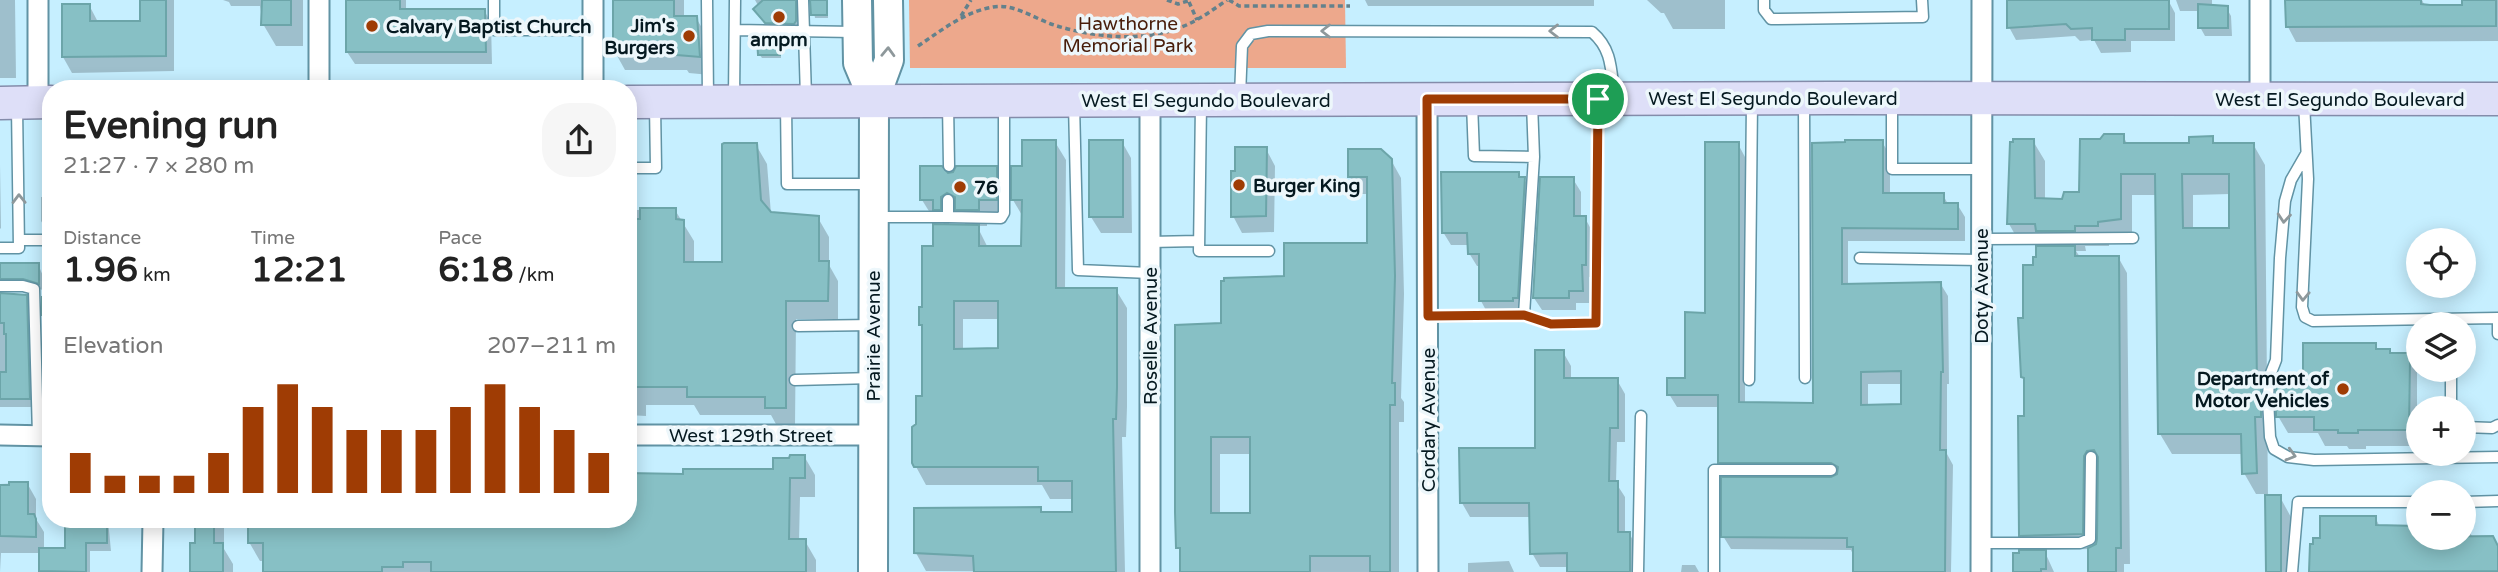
<!DOCTYPE html>
<html lang="en">
<head>
<meta charset="utf-8">
<style>
	:root { --surface:#fff; --page:#f6f6f6; --text:#222; --muted:#767676; --accent:#9f3c04 }
	body { margin:0; font-family:"Varela Round",sans-serif; background:var(--page); color:var(--text); height:100vh; display:flex; flex-direction:column; font-size:26px; white-space:nowrap }
	* { box-sizing:border-box; margin:0 }
	p { font-size:23px; color:var(--muted) }
	.icon { flex:none; width:38px; height:38px; fill:none; stroke:currentColor; stroke-width:2; stroke-linecap:round; stroke-linejoin:round }
	.map { position:relative; flex:1; overflow:hidden }
	.sheet { position:absolute; left:42px; top:80px; width:595px; height:448px; display:flex; flex-direction:column; background:var(--surface); border-radius:28px; box-shadow:0 4px 18px #0003 }
	.sheet>* { flex:none }
	.controls { position:absolute; left:2406px; top:228px; display:grid; gap:14px }
	.controls a { display:grid; place-items:center; width:70px; height:70px; border-radius:50%; background:var(--surface); box-shadow:0 4px 18px #0003; font-size:35px }
	.pin { position:absolute; display:grid; place-items:center; width:60px; height:60px; color:#fff; margin:-30px; border:4px solid #fff; border-radius:50%; box-shadow:0 2px 7px #0007 }
	.round { display:grid; place-items:center; flex:none; width:74px; height:74px; border-radius:28px; background:var(--page) }
	.overview { display:flex; align-items:center; justify-content:space-between; height:119px; padding:0 21px }
	h1 { font-size:38px; font-weight:800; line-height:52px }
	.stats { display:grid; grid-template-columns:repeat(3,1fr); gap:10px; height:119px; padding:7px 21px }
	.stats div { display:grid; align-content:center }
	.stats b { font-size:35px; font-weight:800 }
	.stats small { font-size:19px; font-weight:400 }
	.stats p { font-size:19px }
	.chart { height:196px; padding:14px 21px }
	.chart p { display:flex; justify-content:space-between }
	.chart svg { width:100%; height:126px; margin-top:7px; stroke:var(--accent); stroke-width:6 }
	.map>svg:first-child { display:block }
	.green { fill:#eda88c }
	.shadow { fill:#0003; fill-rule:evenodd }
	.building { fill:#87c0c5; stroke:#6ca5a9; stroke-width:2; fill-rule:evenodd }
	.lines { fill:none; stroke-linecap:round; stroke-linejoin:round }
	.lane-casing { stroke:#6193a4; stroke-width:13 }
	.street-casing { stroke:#6193a4; stroke-width:23 }
	.secondary-casing { stroke:#6193a4; stroke-width:32 }
	.primary-casing { stroke:#848caa; stroke-width:35 }
	.path { stroke:#63818c; stroke-width:3.5; stroke-dasharray:5 3.5; stroke-linecap:butt }
	.lane { stroke:#fff; stroke-width:10 }
	.street { stroke:#fff; stroke-width:19 }
	.secondary { stroke:#fff; stroke-width:28 }
	.primary { stroke:#dedff8; stroke-width:32 }
	.oneway { stroke:#8e989b }
	.route-casing { stroke:#fff; stroke-width:14 }
	.route { stroke:#9f3c04; stroke-width:9 }
	.poi-dot { fill:#9f3c04; stroke:#edf7fb; stroke-width:2.5 }
	.labels { text-anchor:middle; stroke-width:7; stroke-linejoin:round; paint-order:stroke }
	.park-label { font-size:19px; fill:#481d0a; stroke:#edf7fb }
	.poi-label { font-size:19px; font-weight:bold; fill:#051920; stroke:#edf7fb; text-anchor:start }
	.street-label { font-size:19px; fill:#051920; stroke:#edf7fb }
</style>
</head>
<body>
<div class="map">
<svg width="2498" height="572" viewBox="0 0 2498 572">
	<rect width="100%" height="100%" fill="#c6efff"/>
	<path class="green" d="M909,0H1345L1346,68H910Z"/>
	<path class="shadow" d="M0,0H15L16,78H0Z
		M142,0H174V71L72,73L63,57L89,5L98,22H142Z
		M223,0H303V46H276L263,24L260,6H231L229,2Z
		M347,0H406V11L484,10L491,23L492,64H355L347,52Z
		M615,0H684V18H696L707,36L710,75L689,73L687,70H625L615,52Z
		M755,0H786L804,27L803,40L778,39L781,44V58H762L759,54L777,40Z
		M812,0H828V18H815Z
		M1365,0H1594V6H1368Z
		M1647,0H1725V29H1673L1664,13H1661Z
		M2009,0H2168L2175,13V41H2131V52L2101,53L2094,40L2080,41L2075,36L2016,40L2009,27Z
		M2176,0H2212V6L2226,7L2231,16L2232,36H2205L2200,27V11H2180Z
		M2287,0H2422L2425,6L2464,7V0H2498V41L2296,42L2288,27Z
		M2123,136L2128,145H2191L2212,138L2216,145L2253,144L2265,165L2268,497H2280L2292,519L2293,572H2267V494H2256L2244,473L2243,454H2172L2160,434L2157,195H2132V240L2109,242V246H2085L2086,251H2076L2080,257H2118L2127,273L2130,564H2124V572H2090V549L2044,550L2054,572H2015L2031,552L2021,535L2025,418V382L2022,377L2025,320L2034,267L2038,258V245H2021L2009,224L2033,141L2045,161V200H2063L2081,194L2101,141ZM2230,194L2231,230H2193V195ZM2100,465L2097,545L2091,548L2092,473L2095,466Z
		M1055,142L1066,160L1065,290H1116L1127,308V407L1126,437H1122L1125,572L926,571L916,553L1040,509L1043,514H1074L1073,499H1050L1042,485H926L914,463L924,397V329L921,324L934,248L945,226L939,216H932L922,200L948,175L996,168L1005,185V216H987V226H977L988,248H1023V217L1013,200L1024,168ZM957,209L967,227L949,226L950,214ZM963,319H1000V350H963Z
		M1122,142L1131,158L1132,233H1101L1091,217Z
		M1882,142L1890,155V195H1943L1948,204H1957L1965,217V241H1848V285L1940,283L1948,296L1949,384H1947V454L1953,465L1951,572H1854V557L1851,550L1731,549L1723,536L1839,475H1728L1720,462V407H1677L1669,394L1687,380L1707,315L1738,144L1745,157V404L1814,405V144ZM1868,384H1903V406H1868Z
		M756,145L767,164L771,214L818,218L829,237V265L838,281V319H796L795,426H777L771,415H700L694,405H646V416L628,415V210H675L694,241V263H724Z
		M1266,149L1275,166L1274,232L1242,233L1233,216L1237,172Z
		M1350,151L1391,160L1401,178L1404,294L1401,398L1404,402V422H1399V572H1182V555L1178,547L1223,325L1286,278L1368,245V194H1360L1350,177ZM1220,454H1251V515H1220Z
		M0,163V164L1,229L0,228Z
		M1518,174L1521,179H1524L1532,192L1524,310L1488,314L1481,301L1480,266H1477L1469,253V245H1451L1443,232Z
		M1573,179L1581,192V218H1585L1592,231V277H1589V303H1576V310H1542L1534,298Z
		M45,193H51V232H48L41,221V197H45Z
		M0,264H38L43,276L51,275V323L44,314L43,290L29,286L0,290Z
		M0,294L26,296L31,305L33,407H0Z
		M2375,345L2379,351L2390,355H2408L2417,371V446H2366V449H2349L2347,446H2325L2318,433H2288L2278,416L2305,386Z
		M1563,352L1571,366V380H1617L1625,394V442H1617L1616,483L1625,497V533H1629L1637,547V572H1569V567H1540L1532,553L1531,517H1470L1462,503L1537,450Z
		M46,378H51V404L46,396Z
		M804,456L815,475V497H800L799,541H805L816,560V572H264V561H260L249,542V526L224,525V549L233,564V572H192L197,545V526H194L191,520H628V470H634L637,475L685,476L775,470Z
		M27,483L36,499V519L44,532V550H67V520H108L111,551H90V572H41L40,553H1L0,572V484Z
		M2375,517L2380,527H2418V537H2464V522L2473,538L2494,539L2498,546V572H2311L2310,548L2322,540Z
		M1509,561L1514,572H1468V563Z
		M1682,565H1695L1699,572H1681Z"/>
	<path class="building" d="M140,0H166V56L62,57V4H90V21H140Z
		M262,0H291V25H261Z
		M346,0H400V9H485L486,52H346Z
		M613,0H674V16H697L700,57L677,55V53L613,52Z
		M763,0H796V21L794,24L765,23L753,9Z
		M810,0H827V15H811Z
		M2007,0H2169V29H2125V40H2092V28L2071,29L2066,24L2007,28Z
		M2285,0H2421V4L2430,5H2462V0H2496V26L2286,27Z
		M2198,4L2228,6V28H2198Z
		M757,38H780V55H758Z
		M2104,134H2124V143H2189V137L2213,136V143H2254L2257,385H2261V417H2255L2257,473L2242,474L2241,434H2158L2155,174H2121V219L2098,222V226H2075V231H2036L2035,224H2007L2010,142H2013V139H2034L2035,198L2062,199L2064,192H2079L2080,139H2100ZM2182,174H2229V228H2183Z
		M1022,140H1056V288H1117V387L1116,419H1113L1116,572H974L973,556L914,553V508L1041,507V512H1072V481H1038V467H914L912,463V427L916,424V396H922V325H919V307H922V246H933V224L979,225V246H1021L1022,200H1011V166H1022ZM954,301H998V348L954,349Z
		M1089,140H1123V217H1089Z
		M1845,140H1883V193H1944V203H1958V229L1842,228V284L1941,282L1943,372H1941L1940,450H1946L1945,572H1853V547H1847V538L1721,537V477H1831L1837,474L1838,467L1831,463H1718V395H1667V378H1685V312L1705,313V142H1739V402L1813,403L1812,143L1845,142ZM1901,371V404L1861,405V372Z
		M724,143H757L761,200L771,212L819,216V261H829L828,301H786V408H765V397H687V387H628V219H640V208H676V219L684,220V262H722V144Z
		M1235,147H1267L1266,216L1231,217V171H1235Z
		M1348,149H1381L1392,159L1395,276L1392,383H1395V405H1390V572H1370V556H1310V572H1180V548H1176L1175,512V325L1221,323V281H1224V278L1284,276V243H1367V177H1348ZM1211,437H1250V513H1211Z
		M920,166H942L948,173L953,172L956,166H997V200H979V210H955V197L947,193L941,197V210H933V200H920Z
		M1441,172H1519V177H1525L1518,298H1513V301H1479V254H1468L1467,233H1442Z
		M1540,177H1574V216H1586V265H1582L1583,291H1569V298H1533Z
		M2036,246H2075V256H2119L2121,548H2116V572H2088V548L2096,544L2097,539L2098,457L2094,450L2087,451L2084,456L2083,534L2019,536L2018,416H2024V378L2021,377L2018,318H2023V265H2033V257H2036Z
		M0,263H39V284L23,279H0Z
		M0,293L27,295L30,399H0V372H6V334H4V323H0Z
		M42,297H51V315H42Z
		M2303,343H2376V349H2390V353H2409L2410,360L2409,430H2358V433H2338V430H2314V417H2276V385H2303Z
		M1535,350H1564V378H1618V428H1610L1609,481H1618V532H1630V572H1567V553L1530,554L1529,503H1460L1459,448H1535Z
		M790,455H805V478H790L789,539H806V572H431V562H403V567H382V572H263V543H248V520H628V473L683,474V469H773V458H789Z
		M9,482H28V514H34L36,519V537L0,536V485H9Z
		M2265,495H2281V572H2266Z
		M2320,516H2376V525L2418,526V537L2493,536L2498,546V571L2309,572L2310,544H2313V538H2320Z
		M65,520H104V527H107V543H86V572L39,571V548H65Z
		M195,520H214V543H223V572H190V543H195Z
		M2019,550H2046V569H2041V572H2013V553H2019Z"/>
	<g class="lines">
		<g class="lane-casing">
			<path id="lane" d="M494,0V30H593
				M707,0L708,97
				M803,0L806,97
				M1764,0V10L1771,19L1923,17L1922,0
				M735,30L854,32
				M1240,96L1242,46L1251,34L1268,31L1592,32C1612,49 1611,69 1614,94
				M734,97L735,0
				M1804,102L1805,378
				M1892,102V169H1982
				M1472,103L1474,156L1534,157L1532,103
				M2304,103L2308,179L2302,307L2305,317L2313,321L2498,318
				M948,104L949,166
				M1074,104L1078,270L1150,273
				M1201,104L1199,251H1269
				M786,105L787,184H871
				M2306,154L2291,180L2285,201L2280,258L2276,360L2269,378L2268,399L2270,437L2274,449L2288,457L2314,460L2498,457
				M628,168H656L655,106
				M877,217H948V200
				M948,217L1001,218L1004,213V105
				M1981,239L2133,238
				M19,240H51
				M1150,242L1198,241
				M0,248H19L17,107
				M1860,258L1981,260
				M0,286H23L34,289L38,436
				M1524,315L1551,324L1596,323L1598,103
				M1428,316L1524,315L1534,157
				M2498,318V334
				M798,326L873,325
				M2451,369V408
				M795,380L873,378
				M1749,380L1752,102
				M2464,427L2492,428L2498,425
				M2464,502L2498,501
				M1981,543H2080L2090,539L2091,457
				M1638,572L1641,416
				M1714,572V470H1831
				M2292,572L2298,502H2418"/>
		</g>
		<g class="street-casing">
			<path id="street" d="M38,0V102
				M593,0V89
				M2260,0V98
				M319,89V0
				M1427,99L1428,572
				M1150,100V572
				M0,435L51,436
				M628,435H873
				M152,572L153,520
				M1981,572L1982,0"/>
		</g>
		<g class="secondary-casing">
			<path id="secondary" d="M857,0L858,63L874,101
				M873,572L874,101L889,60L888,0"/>
		</g>
		<g class="primary-casing">
			<path id="primary" d="M628,102L1832,98L2498,99
				M0,103L51,102"/>
		</g>
		<path class="path" d="M1167,0L1178,4L1191,0
			M1229,0L1239,6H1350
			M1189,2L1197,20
			M961,16L971,0
			M918,46C942,30 964,12 993,7C1014,3 1035,19 1054,25C1092,37 1139,42 1176,29C1195,23 1211,11 1227,0"/>
		<use href="#lane" class="lane"/>
		<use href="#street" class="street"/>
		<use href="#secondary" class="secondary"/>
		<use href="#primary" class="primary"/>
	</g>
	<defs><path id="oneway-chevron" d="M-2-3.5L2.5 0L-2 3.5" fill="none" stroke-width="1.6" stroke-linecap="round" stroke-linejoin="round" transform="scale(1.75)"/></defs>
	<g class="oneway">
		<use href="#oneway-chevron" transform="translate(1326 31) rotate(-180)"/>
		<use href="#oneway-chevron" transform="translate(1554 31) rotate(-180)"/>
		<use href="#oneway-chevron" transform="translate(888 52) rotate(-88)"/>
		<use href="#oneway-chevron" transform="translate(19 199) rotate(-91)"/>
		<use href="#oneway-chevron" transform="translate(2284 218) rotate(95)"/>
		<use href="#oneway-chevron" transform="translate(2303 296) rotate(92)"/>
		<use href="#oneway-chevron" transform="translate(2291 455) rotate(16)"/>
	</g>
	<g class="lines">
		<g class="route-casing">
			<path id="route" d="M1427,99H1598L1596,323L1551,324L1524,315L1428,316Z"/>
		</g>
		<use href="#route" class="route"/>
	</g>
	<g class="poi-dot">
		<circle cx="779" cy="17" r="7"/>
		<circle cx="372" cy="26" r="7"/>
		<circle cx="689" cy="36" r="7"/>
		<circle cx="1239" cy="185" r="7"/>
		<circle cx="960" cy="187" r="7"/>
		<circle cx="2343" cy="389" r="7"/>
	</g>
	<g class="labels">
		<g class="park-label">
			<text x="1128" y="30">Hawthorne<tspan x="1128" dy="22">Memorial Park</tspan></text>
		</g>
		<g class="poi-label">
			<text x="675" y="32" text-anchor="end">Jim's<tspan x="675" dy="22">Burgers</tspan></text>
			<text x="386" y="33">Calvary Baptist Church</text>
			<text x="779" y="46" text-anchor="middle">ampm</text>
			<text x="1253" y="192">Burger King</text>
			<text x="974" y="194">76</text>
			<text x="2329" y="385" text-anchor="end">Department of<tspan x="2329" dy="22">Motor Vehicles</tspan></text>
		</g>
		<g class="street-label">
			<text x="1773" y="105">West El Segundo Boulevard</text>
			<text x="2340" y="106">West El Segundo Boulevard</text>
			<text x="1206" y="107">West El Segundo Boulevard</text>
			<text transform="translate(1981 286) rotate(-90)" y="7">Doty Avenue</text>
			<text transform="translate(873 336) rotate(-90)" y="7">Prairie Avenue</text>
			<text transform="translate(1150 336) rotate(-90)" y="7">Roselle Avenue</text>
			<text transform="translate(1428 420) rotate(-90)" y="7">Cordary Avenue</text>
			<text x="751" y="442">West 129th Street</text>
		</g>
	</g>
</svg>
<div class="controls">
<a><svg class="icon" aria-label="locate" viewBox="0 0 24 24"><circle cx="12" cy="12" r="6"/><path d="M12 2v4M12 18v4M2 12h4M18 12h4"/></svg></a>
<a><svg class="icon" aria-label="layers" viewBox="0 0 24 24"><path d="M12 4l9 5-9 5-9-5zM3 14l9 5 9-5"/></svg></a>
<a>+</a>
<a>−</a>
</div>
<div class="pin" style="left:1598px;top:99px;background:#1e9e55"><svg class="icon" aria-label="arrive" viewBox="0 0 24 24"><path d="M6 21V4h12l-3 4 3 4H6"/></svg></div>
<section class="sheet">
<div class="overview"><div><h1>Evening run</h1><p>21:27 · 7 × 280 m</p></div><a class="round"><svg class="icon" aria-label="share" viewBox="0 0 24 24"><path d="M12 15V3M7 8l5-5 5 5M5 13v7h14v-7"/></svg></a></div>
<div class="stats">
<div><p>Distance</p><b>1.96<small> km</small></b></div>
<div><p>Time</p><b>12:21</b></div>
<div><p>Pace</p><b>6:18<small> /km</small></b></div>
</div>
<div class="chart"><p><span>Elevation</span>207–211 m</p>
<svg viewBox="0 0 160 44" preserveAspectRatio="none"><path d="M5 44V30M15 44V38M25 44V38M35 44V38M45 44V30M55 44V14M65 44V6M75 44V14M85 44V22M95 44V22M105 44V22M115 44V14M125 44V6M135 44V14M145 44V22M155 44V30"/></svg>
</div>
</section>
</div>
</body>
</html>
